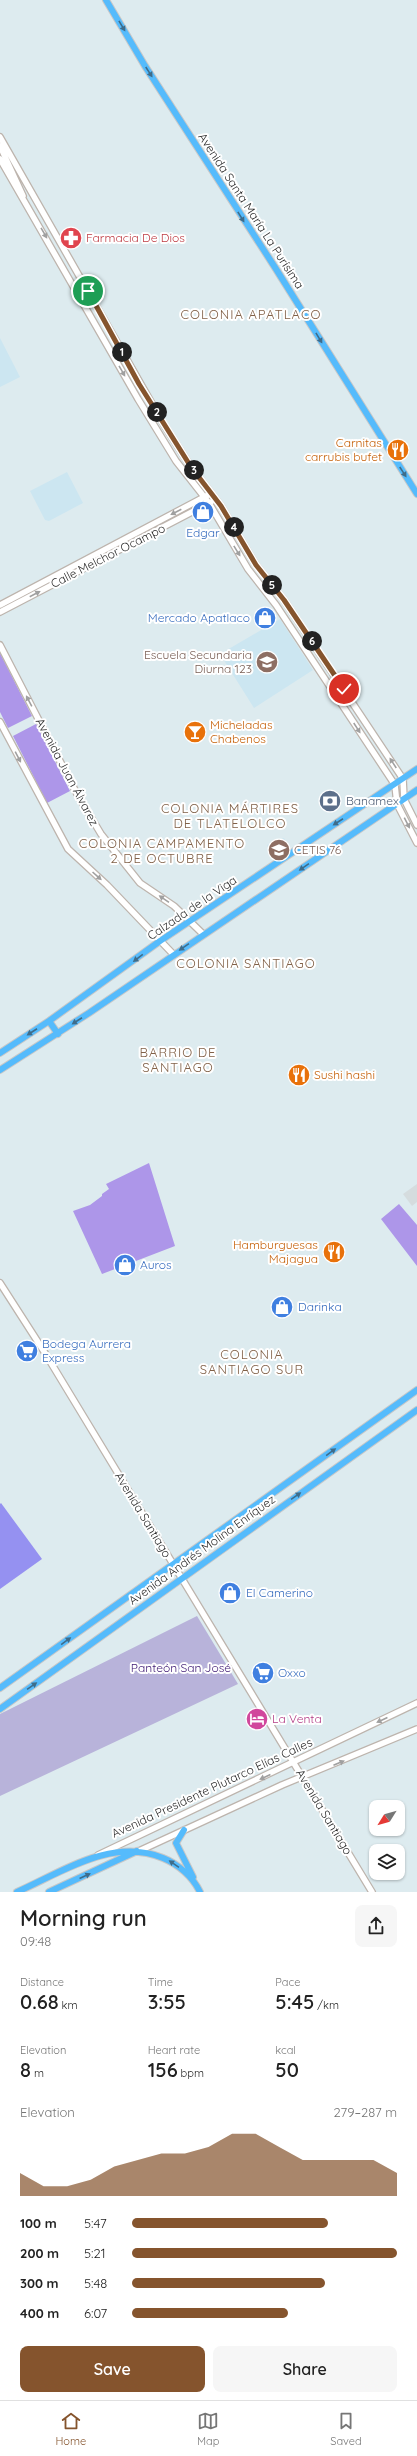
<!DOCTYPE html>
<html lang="en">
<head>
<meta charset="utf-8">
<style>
	:root { --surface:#fff; --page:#f6f6f6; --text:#222; --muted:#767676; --line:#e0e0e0; --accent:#85542d }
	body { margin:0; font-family:Quicksand,sans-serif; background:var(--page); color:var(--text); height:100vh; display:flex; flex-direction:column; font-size:15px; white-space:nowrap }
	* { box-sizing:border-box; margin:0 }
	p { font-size:13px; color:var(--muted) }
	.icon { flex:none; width:22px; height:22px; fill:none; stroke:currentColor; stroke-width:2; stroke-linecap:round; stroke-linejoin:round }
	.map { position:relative; height:1892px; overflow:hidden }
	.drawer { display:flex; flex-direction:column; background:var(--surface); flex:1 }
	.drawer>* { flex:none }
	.needle { width:26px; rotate:233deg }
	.controls { position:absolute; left:369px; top:1800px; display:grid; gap:8px }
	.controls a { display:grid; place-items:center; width:36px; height:36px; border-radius:8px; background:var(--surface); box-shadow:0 1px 3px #0004; font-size:20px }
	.pin { position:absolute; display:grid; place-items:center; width:34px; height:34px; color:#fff; margin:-17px; border:2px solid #fff; border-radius:50%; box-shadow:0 1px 4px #0007 }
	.km { position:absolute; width:20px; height:20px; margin:-10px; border-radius:50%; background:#222; color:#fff; font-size:11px; line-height:20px; text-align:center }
	.round { display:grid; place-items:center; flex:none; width:42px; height:42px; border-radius:8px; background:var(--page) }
	.summary { display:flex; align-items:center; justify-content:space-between; height:68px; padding:0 20px }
	h1 { font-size:22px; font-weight:600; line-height:30px }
	.metrics { display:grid; grid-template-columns:repeat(3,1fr); gap:6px; height:68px; padding:4px 20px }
	.metrics div { display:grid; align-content:center }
	.metrics b { font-size:20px; font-weight:600 }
	.metrics small { font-size:11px; font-weight:400 }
	.metrics p { font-size:11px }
	.chart { height:112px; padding:8px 20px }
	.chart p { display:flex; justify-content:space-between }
	.chart svg { width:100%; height:72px; margin-top:4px; fill:var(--accent); opacity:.7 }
	.action { display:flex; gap:8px; margin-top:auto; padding:8px 20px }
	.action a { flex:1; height:46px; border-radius:8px; background:var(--accent); color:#fff; font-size:16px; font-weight:600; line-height:46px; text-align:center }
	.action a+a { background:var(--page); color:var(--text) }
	ul { padding:0 20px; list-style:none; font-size:13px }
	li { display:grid; grid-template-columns:64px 48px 1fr; align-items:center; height:30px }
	li i { height:10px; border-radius:5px; background:var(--accent) }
	.menu { display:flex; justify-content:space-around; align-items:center; height:56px; border-top:1px solid var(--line); background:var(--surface); font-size:11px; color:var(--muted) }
	.menu a { display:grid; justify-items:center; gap:2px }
	.menu .active { color:var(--accent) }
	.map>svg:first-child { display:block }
	.education { fill:#cce6f1 }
	.green { fill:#ad96e9 }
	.cemetery { fill:#b8b3da }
	.pitch { fill:#9591f1 }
	.plaza { fill:#d5dcde }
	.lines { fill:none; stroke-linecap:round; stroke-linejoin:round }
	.secondary-casing { stroke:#bdb4ad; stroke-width:8 }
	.primary-casing { stroke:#c8c8c8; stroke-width:8 }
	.secondary { stroke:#fff; stroke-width:5.5 }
	.primary { stroke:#55bbfc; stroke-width:6 }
	.oneway { fill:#3e6c8a }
	.oneway2 { fill:#a0a0a0 }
	.route-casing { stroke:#fff; stroke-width:8 }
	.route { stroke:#85542d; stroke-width:5 }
	.labels { text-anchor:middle; stroke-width:4; stroke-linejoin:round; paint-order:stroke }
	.street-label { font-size:12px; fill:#2c2c2c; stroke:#fff }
	.health-label { font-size:12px; fill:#be3a42; stroke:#fff; text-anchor:start }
	.food-label { font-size:12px; fill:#c56008; stroke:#fff; text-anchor:end }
	.shop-label { font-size:12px; fill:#366cbe; stroke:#fff; text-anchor:start }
	.education-label { font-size:12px; fill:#785e54; stroke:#fff; text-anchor:end }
	.service-label { font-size:12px; fill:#4e5e75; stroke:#fff; text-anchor:start }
	.park-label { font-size:12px; fill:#3b1570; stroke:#fff }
	.hotel-label { font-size:12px; fill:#b23c85; stroke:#fff; text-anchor:start }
	.neighbourhood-label { font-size:13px; letter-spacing:1px; fill:#816148; stroke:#fff }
</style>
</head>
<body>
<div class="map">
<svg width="417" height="1892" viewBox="0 0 417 1892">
	<rect width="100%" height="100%" fill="#ddebef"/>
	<path class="education" d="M0,338L20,377L0,387Z
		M67,472L83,503L49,521L45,520L30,491Z
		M280,619L313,670L254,708L220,654Z
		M284,838L290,851L273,859L267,845Z"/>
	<path class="green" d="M0,653L32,716L8,728L0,712Z
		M36,724L70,791L47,803L13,736Z
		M149,1163L175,1246L102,1274L73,1211L90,1205L102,1196V1194L109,1189L106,1184Z
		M399,1204L417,1225V1266L381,1219Z"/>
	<path class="cemetery" d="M197,1616L238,1684L0,1796V1714Z"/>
	<path class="pitch" d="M1,1503L42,1559L0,1589V1504Z"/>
	<path class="plaza" d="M417,1184V1202L412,1206L403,1194Z"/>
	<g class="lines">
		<g class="secondary-casing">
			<path id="secondary" d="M0,137L163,423L191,467L221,506L256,565L284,600L403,779L404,799L417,825
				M0,146L23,196
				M0,159L138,399L176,461L209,503L248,569L276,605L395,785L397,804L417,843
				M0,605L210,494
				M0,612L211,502
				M0,645L77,794L101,834L140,883L174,906L203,934
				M0,722L68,849L107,885L173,954
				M0,1283L45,1353L372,1892
				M139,1851L282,1785L417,1729
				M98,1855L417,1703"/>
		</g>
		<g class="primary-casing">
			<path id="primary" d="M106,0L145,66L276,269L417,494
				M49,1021L58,1034
				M0,1053L49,1021L160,941L417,769
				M0,1070L89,1013L417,790
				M0,1688L417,1390
				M0,1709L417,1410
				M184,1830L176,1843L193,1877
				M17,1892C62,1872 112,1837 163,1858C178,1864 193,1877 200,1892
				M49,1892L137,1851"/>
		</g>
		<use href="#secondary" class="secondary"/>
		<use href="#primary" class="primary"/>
	</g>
	<defs><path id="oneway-solid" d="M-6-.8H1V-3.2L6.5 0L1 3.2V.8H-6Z"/></defs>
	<g class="oneway">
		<use href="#oneway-solid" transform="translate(122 26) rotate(59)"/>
		<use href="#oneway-solid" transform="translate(149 72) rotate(57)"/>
		<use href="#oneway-solid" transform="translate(241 217) rotate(58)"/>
		<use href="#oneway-solid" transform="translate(319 338) rotate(59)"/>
		<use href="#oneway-solid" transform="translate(403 472) rotate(57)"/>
		<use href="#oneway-solid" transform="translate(338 822) rotate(147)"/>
		<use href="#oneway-solid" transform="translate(304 867) rotate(145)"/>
		<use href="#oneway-solid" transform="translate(184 947) rotate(146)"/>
		<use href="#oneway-solid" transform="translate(138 958) rotate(143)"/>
		<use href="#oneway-solid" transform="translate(77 1021) rotate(147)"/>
		<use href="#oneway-solid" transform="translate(32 1032) rotate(147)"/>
		<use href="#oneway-solid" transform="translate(331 1452) rotate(-36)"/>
		<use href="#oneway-solid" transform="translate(296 1496) rotate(-35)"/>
		<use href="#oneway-solid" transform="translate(66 1641) rotate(-36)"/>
		<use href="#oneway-solid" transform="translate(32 1686) rotate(-35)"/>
		<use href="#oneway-solid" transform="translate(174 1864) rotate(-146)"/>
		<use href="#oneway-solid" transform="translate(85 1876) rotate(-25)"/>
	</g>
	<g class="oneway2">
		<use href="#oneway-solid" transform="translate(44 233) rotate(60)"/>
		<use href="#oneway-solid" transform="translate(122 371) rotate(60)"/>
		<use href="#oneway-solid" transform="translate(176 512) rotate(153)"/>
		<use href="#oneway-solid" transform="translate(237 551) rotate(58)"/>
		<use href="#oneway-solid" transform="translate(35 594) rotate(-28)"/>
		<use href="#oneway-solid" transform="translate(29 701) rotate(-118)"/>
		<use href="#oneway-solid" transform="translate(357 728) rotate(57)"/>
		<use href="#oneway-solid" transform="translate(18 757) rotate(62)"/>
		<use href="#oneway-solid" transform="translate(393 763) rotate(-123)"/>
		<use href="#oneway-solid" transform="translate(407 823) rotate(63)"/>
		<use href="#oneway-solid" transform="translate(97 876) rotate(42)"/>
		<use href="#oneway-solid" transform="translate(164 899) rotate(-146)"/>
		<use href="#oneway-solid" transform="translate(382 1720) rotate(155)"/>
		<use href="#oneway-solid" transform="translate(339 1763) rotate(-23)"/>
		<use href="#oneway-solid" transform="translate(265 1777) rotate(155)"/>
	</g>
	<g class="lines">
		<g class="route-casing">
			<path id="route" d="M88,291L139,384L191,467L221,506L256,565L284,600L344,689"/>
		</g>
		<use href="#route" class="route"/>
	</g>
	<defs>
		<g id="pharmacy-disc" transform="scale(1.15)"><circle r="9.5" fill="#e0444e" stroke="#fff"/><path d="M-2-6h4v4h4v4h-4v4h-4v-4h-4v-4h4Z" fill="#fff"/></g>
		<g id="restaurant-disc" transform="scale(1.15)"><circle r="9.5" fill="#e8710a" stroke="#fff"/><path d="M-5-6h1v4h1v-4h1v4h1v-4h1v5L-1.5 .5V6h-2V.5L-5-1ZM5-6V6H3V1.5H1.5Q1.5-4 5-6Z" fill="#fff"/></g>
		<g id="shop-disc" transform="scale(1.15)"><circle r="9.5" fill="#3f7fe0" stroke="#fff"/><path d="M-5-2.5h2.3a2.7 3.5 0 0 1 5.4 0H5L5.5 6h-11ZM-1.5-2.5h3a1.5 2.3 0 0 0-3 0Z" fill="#fff"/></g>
		<g id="school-disc" transform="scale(1.15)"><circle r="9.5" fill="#8d6e63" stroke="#fff"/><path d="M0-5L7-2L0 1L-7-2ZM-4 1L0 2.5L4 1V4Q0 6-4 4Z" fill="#fff"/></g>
		<g id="bar-disc" transform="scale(1.15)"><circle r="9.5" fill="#e8710a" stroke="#fff"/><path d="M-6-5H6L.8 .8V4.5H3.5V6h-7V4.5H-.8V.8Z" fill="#fff"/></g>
		<g id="bank-disc" transform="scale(1.15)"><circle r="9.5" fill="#5c6f8a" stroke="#fff"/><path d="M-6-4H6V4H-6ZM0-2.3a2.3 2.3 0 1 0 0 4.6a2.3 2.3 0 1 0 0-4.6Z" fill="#fff"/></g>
		<g id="supermarket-disc" transform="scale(1.15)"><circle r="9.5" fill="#3f7fe0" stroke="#fff"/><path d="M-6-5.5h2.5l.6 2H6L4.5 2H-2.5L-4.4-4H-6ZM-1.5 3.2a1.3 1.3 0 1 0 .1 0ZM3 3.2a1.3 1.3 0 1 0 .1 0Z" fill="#fff"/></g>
		<g id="hotel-disc" transform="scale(1.15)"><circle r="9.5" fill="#d1479c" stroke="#fff"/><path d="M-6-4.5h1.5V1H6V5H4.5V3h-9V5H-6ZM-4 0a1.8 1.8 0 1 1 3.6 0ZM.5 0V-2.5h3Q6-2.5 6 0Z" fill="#fff"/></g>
	</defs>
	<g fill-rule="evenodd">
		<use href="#pharmacy-disc" x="71" y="238"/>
		<use href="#restaurant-disc" x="398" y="450"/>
		<use href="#shop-disc" x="203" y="512"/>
		<use href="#shop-disc" x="265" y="618"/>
		<use href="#school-disc" x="267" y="662"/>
		<use href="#bar-disc" x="195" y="732"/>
		<use href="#bank-disc" x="330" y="801"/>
		<use href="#school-disc" x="279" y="850"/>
		<use href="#restaurant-disc" x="299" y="1075"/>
		<use href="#restaurant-disc" x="334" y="1252"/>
		<use href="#shop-disc" x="125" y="1265"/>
		<use href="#shop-disc" x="282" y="1307"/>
		<use href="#supermarket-disc" x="27" y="1351"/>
		<use href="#shop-disc" x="230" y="1593"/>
		<use href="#supermarket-disc" x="263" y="1673"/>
		<use href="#hotel-disc" x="257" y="1719"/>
	</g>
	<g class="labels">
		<g class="street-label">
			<text transform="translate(251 211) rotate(57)" y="4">Avenida Santa María La Purísima</text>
			<text transform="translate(108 556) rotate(-27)" y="4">Calle Melchor Ocampo</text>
			<text transform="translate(67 772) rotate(62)" y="4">Avenida Juan Álvarez</text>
			<text transform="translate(192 908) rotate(-34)" y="4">Calzada de la Viga</text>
			<text transform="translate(143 1515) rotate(59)" y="4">Avenida Santiago</text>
			<text transform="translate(202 1550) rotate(-36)" y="4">Avenida Andrés Molina Enríquez</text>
			<text transform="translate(212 1788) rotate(-25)" y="4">Avenida Presidente Plutarco Elías Calles</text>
			<text transform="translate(324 1812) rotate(59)" y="4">Avenida Santiago</text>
		</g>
		<g class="health-label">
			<text x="86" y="242">Farmacia De Dios</text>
		</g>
		<g class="food-label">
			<text x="382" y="447">Carnitas<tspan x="382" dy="14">carrubis bufet</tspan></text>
			<text x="210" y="729" text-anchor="start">Micheladas<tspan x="210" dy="14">Chabenos</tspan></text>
			<text x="314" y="1079" text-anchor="start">Sushi hashi</text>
			<text x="318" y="1249">Hamburguesas<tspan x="318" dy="14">Majagua</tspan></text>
		</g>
		<g class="shop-label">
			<text x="203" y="537" text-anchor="middle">Edgar</text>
			<text x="250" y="622" text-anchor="end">Mercado Apatlaco</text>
			<text x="140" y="1269">Auros</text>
			<text x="298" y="1311">Darinka</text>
			<text x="42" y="1348">Bodega Aurrera<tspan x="42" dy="14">Express</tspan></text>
			<text x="246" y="1597">El Camerino</text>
			<text x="278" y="1677">Oxxo</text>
		</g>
		<g class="education-label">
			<text x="252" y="659">Escuela Secundaria<tspan x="252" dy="14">Diurna 123</tspan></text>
			<text x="294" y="854" text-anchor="start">CETIS 76</text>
		</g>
		<g class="service-label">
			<text x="346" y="805">Banamex</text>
		</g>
		<g class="park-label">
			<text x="181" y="1672">Panteón San José</text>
		</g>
		<g class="hotel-label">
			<text x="272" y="1723">La Venta</text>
		</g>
		<g class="neighbourhood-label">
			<text x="251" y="319">COLONIA APATLACO</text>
			<text x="230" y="813">COLONIA MÁRTIRES<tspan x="230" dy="15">DE TLATELOLCO</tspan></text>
			<text x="162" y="848">COLONIA CAMPAMENTO<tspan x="162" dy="15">2 DE OCTUBRE</tspan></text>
			<text x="246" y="968">COLONIA SANTIAGO</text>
			<text x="178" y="1057">BARRIO DE<tspan x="178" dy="15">SANTIAGO</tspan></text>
			<text x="252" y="1359">COLONIA<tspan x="252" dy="15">SANTIAGO SUR</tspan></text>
		</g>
	</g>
</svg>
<div class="controls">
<a><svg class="needle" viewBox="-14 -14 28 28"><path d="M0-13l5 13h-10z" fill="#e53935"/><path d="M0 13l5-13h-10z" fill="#767676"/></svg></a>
<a><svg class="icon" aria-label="layers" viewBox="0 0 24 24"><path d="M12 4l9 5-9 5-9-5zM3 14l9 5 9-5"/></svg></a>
</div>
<div class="pin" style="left:88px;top:291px;background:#1e9e55"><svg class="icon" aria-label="arrive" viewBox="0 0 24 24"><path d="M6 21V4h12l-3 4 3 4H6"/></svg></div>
<div class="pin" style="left:344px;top:689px;background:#d93025"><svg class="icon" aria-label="check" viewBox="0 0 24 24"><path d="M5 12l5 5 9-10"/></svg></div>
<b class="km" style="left:122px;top:352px">1</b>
<b class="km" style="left:157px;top:412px">2</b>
<b class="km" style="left:194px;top:470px">3</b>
<b class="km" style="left:234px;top:527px">4</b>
<b class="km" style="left:272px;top:585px">5</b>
<b class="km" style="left:312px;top:641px">6</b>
</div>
<section class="drawer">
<div class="summary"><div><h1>Morning run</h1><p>09:48</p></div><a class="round"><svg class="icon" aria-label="share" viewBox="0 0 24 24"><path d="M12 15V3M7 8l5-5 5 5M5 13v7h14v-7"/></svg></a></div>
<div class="metrics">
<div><p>Distance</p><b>0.68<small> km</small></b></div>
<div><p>Time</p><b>3:55</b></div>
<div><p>Pace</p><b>5:45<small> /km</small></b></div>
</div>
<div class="metrics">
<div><p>Elevation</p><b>8<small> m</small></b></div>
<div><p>Heart rate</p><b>156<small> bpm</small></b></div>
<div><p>kcal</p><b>50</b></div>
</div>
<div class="chart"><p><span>Elevation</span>279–287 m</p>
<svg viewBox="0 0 160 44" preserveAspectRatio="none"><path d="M0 44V30L10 38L20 38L30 34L40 26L50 22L60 18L70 18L80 14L90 6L100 6L110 14L120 22L130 22L140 22L150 22L160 30V44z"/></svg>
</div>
<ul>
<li><b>100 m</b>5:47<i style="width:74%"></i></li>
<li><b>200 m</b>5:21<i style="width:100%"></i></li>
<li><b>300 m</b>5:48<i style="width:73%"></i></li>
<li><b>400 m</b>6:07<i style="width:59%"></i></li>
</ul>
<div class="action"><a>Save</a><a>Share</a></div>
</section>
<nav class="menu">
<a class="active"><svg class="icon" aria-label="home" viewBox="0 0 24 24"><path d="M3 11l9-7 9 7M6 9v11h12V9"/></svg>Home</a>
<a><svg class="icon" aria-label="map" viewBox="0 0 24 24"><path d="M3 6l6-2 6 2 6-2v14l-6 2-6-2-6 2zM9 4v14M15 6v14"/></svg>Map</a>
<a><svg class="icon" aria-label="saved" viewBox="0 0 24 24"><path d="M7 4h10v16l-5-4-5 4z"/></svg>Saved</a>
</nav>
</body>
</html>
